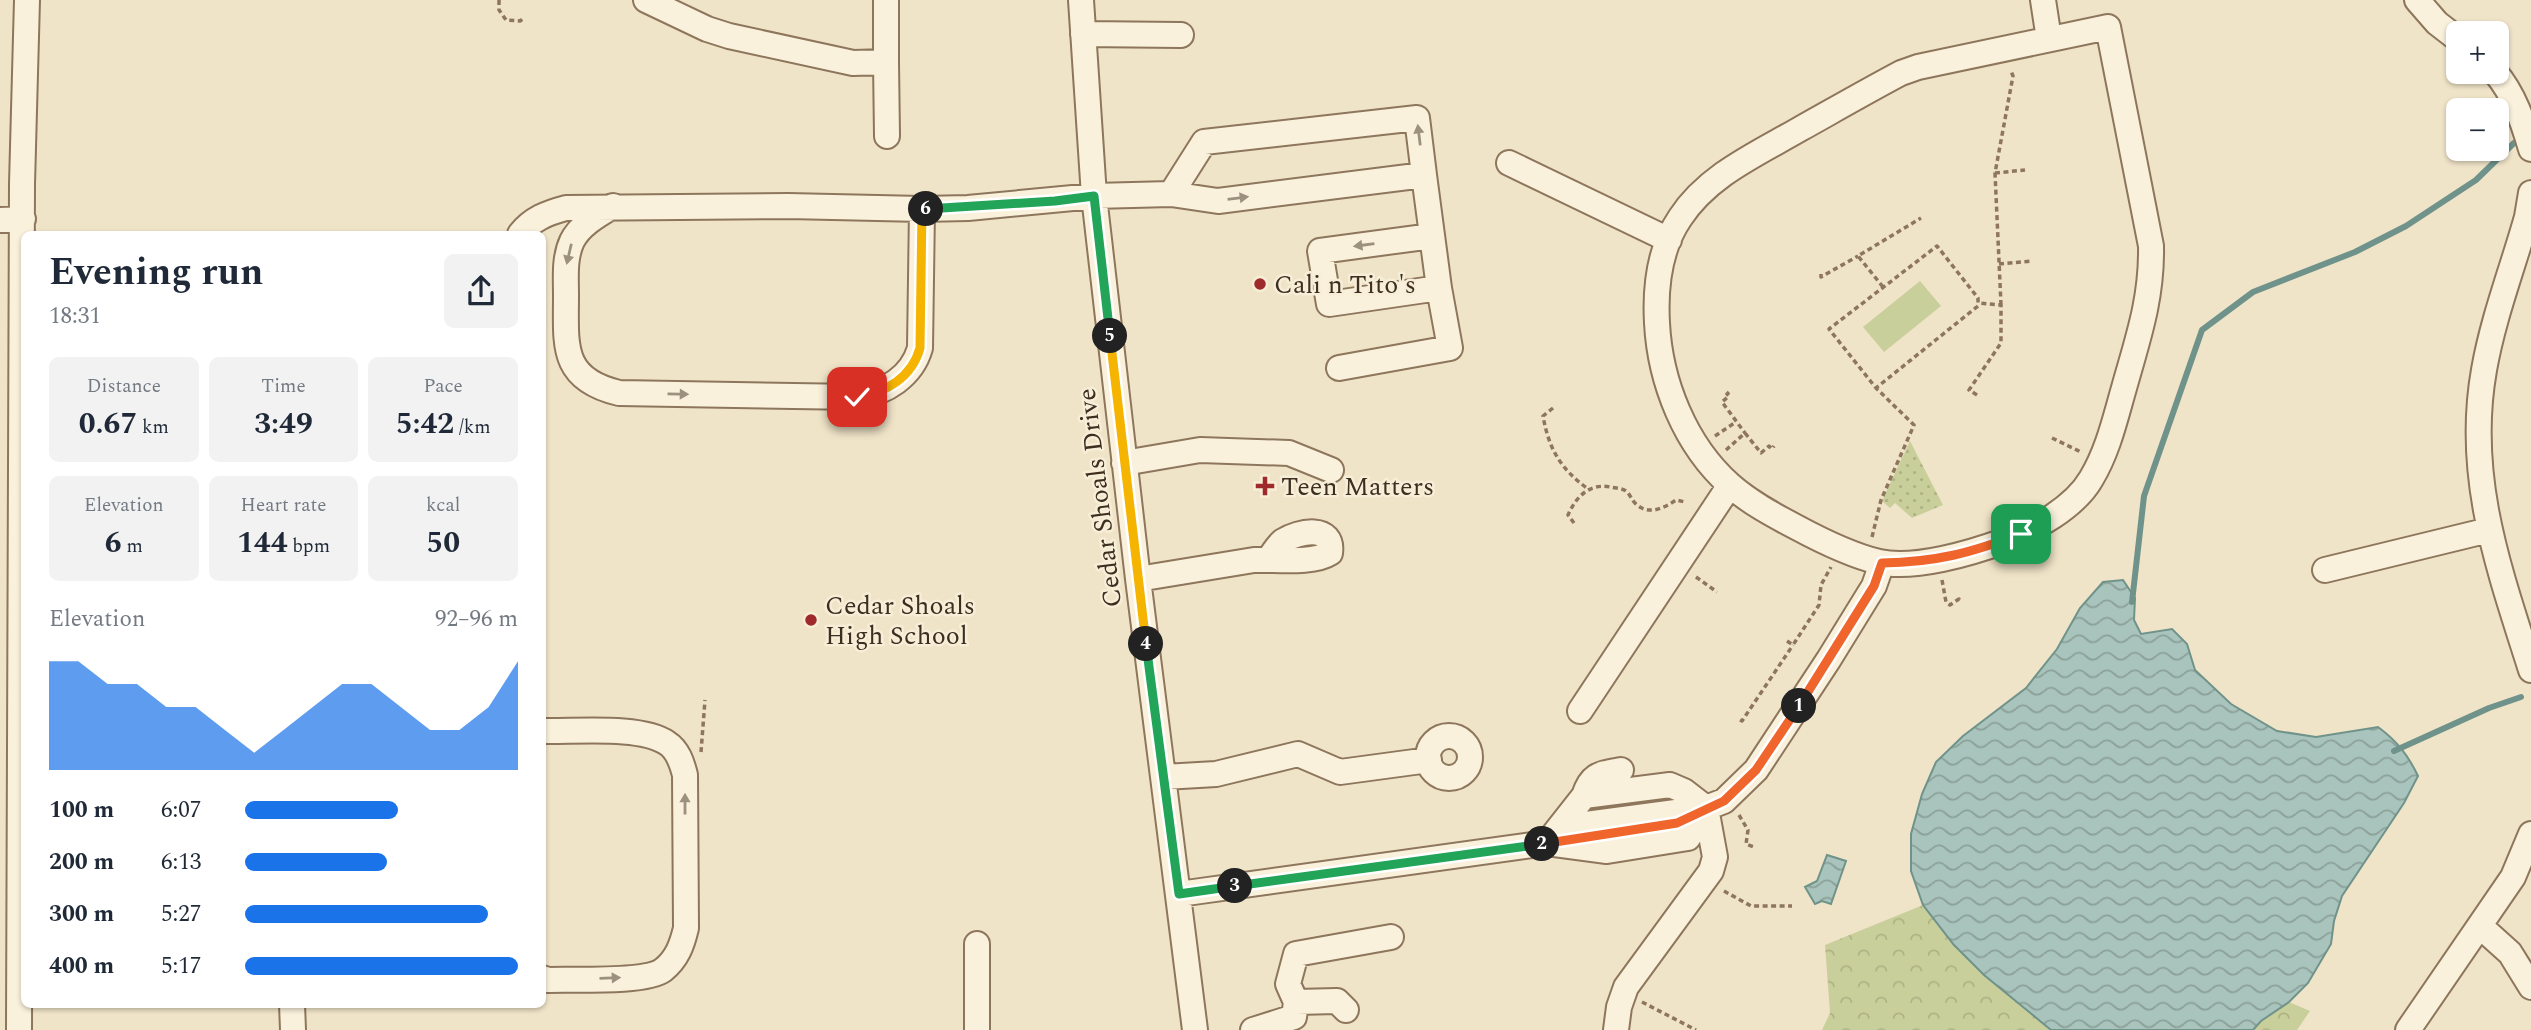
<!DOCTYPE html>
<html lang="en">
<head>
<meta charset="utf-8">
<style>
	:root { --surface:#fff; --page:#f2f2f3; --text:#1f2937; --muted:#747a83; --accent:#1a73e8 }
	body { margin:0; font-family:Spectral,serif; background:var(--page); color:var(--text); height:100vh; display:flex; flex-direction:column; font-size:26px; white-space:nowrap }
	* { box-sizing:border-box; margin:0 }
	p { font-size:23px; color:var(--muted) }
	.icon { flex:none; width:38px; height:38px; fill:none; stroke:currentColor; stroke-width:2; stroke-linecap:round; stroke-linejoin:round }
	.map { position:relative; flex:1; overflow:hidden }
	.side { position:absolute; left:21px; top:231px; width:525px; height:777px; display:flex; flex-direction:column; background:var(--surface); border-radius:10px; box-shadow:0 2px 5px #0004 }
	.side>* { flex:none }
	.buttons { position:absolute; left:2446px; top:21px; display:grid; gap:14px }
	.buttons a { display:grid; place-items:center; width:63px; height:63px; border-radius:10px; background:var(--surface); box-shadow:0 2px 5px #0004; font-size:35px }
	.pin { position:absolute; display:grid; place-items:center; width:60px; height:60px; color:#fff; margin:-30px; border-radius:14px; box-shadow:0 4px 10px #0006 }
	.km { position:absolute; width:35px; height:35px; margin:-18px; border-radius:50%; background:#222; color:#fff; font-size:19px; line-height:35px; text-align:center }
	.round { display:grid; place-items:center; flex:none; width:74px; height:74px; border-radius:10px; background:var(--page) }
	.overview { display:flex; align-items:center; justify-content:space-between; height:119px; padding:0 28px }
	h1 { font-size:38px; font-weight:700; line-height:52px }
	.stats { display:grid; grid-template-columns:repeat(3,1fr); gap:10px; height:119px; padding:7px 28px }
	.stats div { display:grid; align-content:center; border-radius:10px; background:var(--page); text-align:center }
	.stats b { font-size:30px; font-weight:700 }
	.stats small { font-size:19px; font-weight:400 }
	.stats p { font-size:19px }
	.chart { height:196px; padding:14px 28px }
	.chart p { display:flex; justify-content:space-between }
	.chart svg { width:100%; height:126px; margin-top:7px; fill:var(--accent); opacity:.7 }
	ul { padding:0 28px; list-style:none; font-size:23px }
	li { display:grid; grid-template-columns:112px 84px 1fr; align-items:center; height:52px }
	li i { height:18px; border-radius:9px; background:var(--accent) }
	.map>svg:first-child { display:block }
	.grass { fill:#c9cf9b }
	.forest { fill:url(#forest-crowns) }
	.park { fill:url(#park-dots) }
	.water { fill:url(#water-waves); stroke:#6f938a; stroke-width:2 }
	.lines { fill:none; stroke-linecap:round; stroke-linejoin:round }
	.stream { stroke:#6f938a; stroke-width:6 }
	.minor-casing { stroke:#8d765c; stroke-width:28 }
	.path { stroke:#8d765c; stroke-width:3.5; stroke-dasharray:5 3.5; stroke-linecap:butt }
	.minor { stroke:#faf1dc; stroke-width:24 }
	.oneway { fill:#9c907e }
	.split-1-casing { stroke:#fff; stroke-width:14 }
	.split-2-casing { stroke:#fff; stroke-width:14 }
	.split-3-casing { stroke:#fff; stroke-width:14 }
	.split-4-casing { stroke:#fff; stroke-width:14 }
	.split-5-casing { stroke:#fff; stroke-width:14 }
	.split-6-casing { stroke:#fff; stroke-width:14 }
	.split-7-casing { stroke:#fff; stroke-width:14 }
	.split-1 { stroke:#f0652b; stroke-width:9 }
	.split-2 { stroke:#f0652b; stroke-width:9 }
	.split-3 { stroke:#22a559; stroke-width:9 }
	.split-4 { stroke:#22a559; stroke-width:9 }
	.split-5 { stroke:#f5b400; stroke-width:9 }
	.split-6 { stroke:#22a559; stroke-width:9 }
	.split-7 { stroke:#f5b400; stroke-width:9 }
	.poi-dot { fill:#9e2a2b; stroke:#f7eed8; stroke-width:2.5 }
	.labels { text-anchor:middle; stroke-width:5; stroke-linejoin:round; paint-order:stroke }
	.poi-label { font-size:26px; fill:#3d2e20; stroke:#f7eed8; text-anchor:start }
	.street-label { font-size:26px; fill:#3d2e20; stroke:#f7eed8 }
</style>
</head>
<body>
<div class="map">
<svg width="2531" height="1030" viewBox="0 0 2531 1030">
	<defs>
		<pattern id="forest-crowns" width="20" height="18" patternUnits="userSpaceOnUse" patternTransform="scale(1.75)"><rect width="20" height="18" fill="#c9cf9b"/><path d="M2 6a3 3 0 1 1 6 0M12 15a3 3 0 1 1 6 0" fill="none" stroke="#aeb285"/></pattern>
		<pattern id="park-dots" width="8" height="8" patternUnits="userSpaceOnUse" patternTransform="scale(1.75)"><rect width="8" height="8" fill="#c9cf9b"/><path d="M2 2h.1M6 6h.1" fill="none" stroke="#aeb285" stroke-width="1.8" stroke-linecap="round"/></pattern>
		<pattern id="water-waves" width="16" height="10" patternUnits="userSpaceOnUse" patternTransform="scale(1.75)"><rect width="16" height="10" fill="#a9c4bc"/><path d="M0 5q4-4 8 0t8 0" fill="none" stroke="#8ba098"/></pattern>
	</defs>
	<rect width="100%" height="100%" fill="#f0e4c8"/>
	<path class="grass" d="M1920,281L1941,306L1884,352L1863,327Z"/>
	<path class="forest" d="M1923,905L1954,945L1984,975L2051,1030H1822L1830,1013L1825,945Z
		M2289,1002L2310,1011L2297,1030H2253L2261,1022Z"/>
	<path class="park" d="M1910,441L1943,505L1912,518L1895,503L1890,508L1882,501Z"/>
	<path class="water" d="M2123,580L2135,598L2134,620L2141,634L2172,629L2187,644L2195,670L2231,704L2277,731L2316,737L2378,727C2397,741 2408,755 2418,776L2404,803L2342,896L2334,921L2331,944L2308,983L2289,1002L2261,1021L2253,1030H2051L1984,975L1954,945L1923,905L1911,871V834L1922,794L1936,762L1963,736L2026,688L2057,649L2080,608L2103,582Z
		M1827,855L1846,861L1831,904L1822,901L1815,904L1805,887L1817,881Z"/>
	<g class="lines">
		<path class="stream" d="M2132,602L2144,496L2202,330L2253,292L2355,252L2406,226L2476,180L2514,143
			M2394,751L2489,708L2521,697"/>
		<g class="minor-casing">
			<path id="minor" d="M646,0L707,29L729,36L853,63L886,62V0
				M1081,0L1094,196L1138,579L1195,1030
				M2043,0L2049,39
				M2417,0L2437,23L2459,40
				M2108,27L2151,246C2152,299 2138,338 2124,388C2115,419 2108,451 2091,479C2075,507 2034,530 2004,541C1971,553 1914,570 1879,562C1850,555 1822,541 1796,527C1773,515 1749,502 1730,485C1685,445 1660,382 1657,323C1655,287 1659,249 1680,218C1708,175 1757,154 1800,129C1834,110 1867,91 1901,73L1918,67Z
				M1083,34L1181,35
				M886,62L887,136
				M2495,72C2514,94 2523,122 2531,149
				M1509,163L1669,240
				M2531,193L2527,217C2513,267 2493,318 2484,370C2465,477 2499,569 2531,670
				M613,206C598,215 580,225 572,241C564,258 566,278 566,295C566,345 560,379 619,393L857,397C886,393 912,376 920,348L922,209
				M0,220L23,219
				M520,234C532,219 547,213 566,208L788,206L922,209L968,208L1094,196L1171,194L1218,201L1424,175L1417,118L1204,142L1171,194
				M1432,236L1320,251L1329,304L1439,288
				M1339,368L1450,348L1439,288L1424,175
				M1124,463L1200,450L1289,453L1331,470
				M2325,570L2489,530
				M1138,579L1254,560C1275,559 1313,564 1330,553C1334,524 1299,531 1283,541C1277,546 1273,553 1269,559
				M1580,711L1730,485
				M542,731C575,732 641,725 667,743C678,750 682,763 685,775L686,928C682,945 677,959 663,970C646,983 572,979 548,980L542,978
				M1428 757a21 21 0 1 1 42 0a21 21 0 1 1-42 0Z
				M1164,777L1216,774L1298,754L1340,772L1429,760
				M1584,796C1591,774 1599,774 1621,770
				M1554,840L1586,824L1706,808
				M1547,843L1607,851L1688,838L1706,808
				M1179,894L1547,843L1584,796L1670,785L1684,791L1706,808L1724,801L1756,770L1829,659L1874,586L1882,563
				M2480,926L2510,953L2531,987
				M977,944V1030
				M1296,1002L1337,1001L1346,1010
				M292,1004L293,1030
				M19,1030L22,184L27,0
				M1253,1030L1294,1017L1296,1002L1288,984L1296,954L1391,937
				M1616,1030L1619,1007L1626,987L1711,871L1715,857L1706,808
				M2408,1030L2513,877L2531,834"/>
		</g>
		<path class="path" d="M499,0V10L506,20L520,21L524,18
			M1995,173L2025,170
			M1999,264L2032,261
			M1821,274V277L1858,256
			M1883,287L1858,256L1921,218
			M2001,305L1995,173L2013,76L2011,71
			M1729,392L1727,394L1729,396L1722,402L1745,433
			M1977,395L1969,390L2001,343V305L1978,303
			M1553,408L1543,416C1549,450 1561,469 1588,489
			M1715,436L1736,422
			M2052,438L2081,452
			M1726,450L1745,433L1761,453L1769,446L1772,449L1774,446
			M1574,523L1568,515C1576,497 1589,483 1610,487C1614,488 1622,488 1626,491C1630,494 1632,501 1636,504C1649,516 1664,508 1676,500L1685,502
			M1872,537L1881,500L1914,425L1876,388L1829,329L1937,246L1978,298V306L1876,388
			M1696,577L1717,592
			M1942,580L1946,602L1950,605L1959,599L1960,602
			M1787,641L1793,645L1819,605L1821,585L1831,567
			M1740,720L1742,721L1793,645
			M701,752L705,700
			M1739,815L1748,830L1746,844L1754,847
			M1724,891L1751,906H1792
			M1642,1002L1696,1030"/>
		<use href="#minor" class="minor"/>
	</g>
	<defs><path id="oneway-solid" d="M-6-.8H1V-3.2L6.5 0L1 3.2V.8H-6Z" transform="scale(1.75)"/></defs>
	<g class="oneway">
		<use href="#oneway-solid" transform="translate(1419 135) rotate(-97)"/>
		<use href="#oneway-solid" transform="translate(1238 198) rotate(-7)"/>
		<use href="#oneway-solid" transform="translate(1364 245) rotate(172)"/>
		<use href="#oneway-solid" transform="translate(569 254) rotate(103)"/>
		<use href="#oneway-solid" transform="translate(678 394) rotate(1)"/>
		<use href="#oneway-solid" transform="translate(685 804) rotate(-90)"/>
		<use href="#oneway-solid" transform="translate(610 978) rotate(-2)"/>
	</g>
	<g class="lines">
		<g class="split-1-casing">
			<path id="split-1" d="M1799,706L1874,586L1882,563C1937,562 1970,553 2021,534"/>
		</g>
		<g class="split-2-casing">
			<path id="split-2" d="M1542,844L1677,823L1724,801L1756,770L1799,706"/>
		</g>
		<g class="split-3-casing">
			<path id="split-3" d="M1235,886L1542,844"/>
		</g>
		<g class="split-4-casing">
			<path id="split-4" d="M1146,644L1179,894L1235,886"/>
		</g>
		<g class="split-5-casing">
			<path id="split-5" d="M1110,336L1146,644"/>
		</g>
		<g class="split-6-casing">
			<path id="split-6" d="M926,209L1055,201L1094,196L1110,336"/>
		</g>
		<g class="split-7-casing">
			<path id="split-7" d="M857,397C886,393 912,377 920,348L922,209H926"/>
		</g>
		<use href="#split-1" class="split-1"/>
		<use href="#split-2" class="split-2"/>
		<use href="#split-3" class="split-3"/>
		<use href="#split-4" class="split-4"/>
		<use href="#split-5" class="split-5"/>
		<use href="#split-6" class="split-6"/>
		<use href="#split-7" class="split-7"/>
	</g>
	<g class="poi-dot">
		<circle cx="1260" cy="284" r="7"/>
		<path d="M1261.5 475.5h7v7h7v7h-7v7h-7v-7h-7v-7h7z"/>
		<circle cx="811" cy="620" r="7"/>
	</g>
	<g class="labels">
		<g class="poi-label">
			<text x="1274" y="293">Cali n Tito's</text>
			<text x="1281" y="495">Teen Matters</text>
			<text x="825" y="614">Cedar Shoals<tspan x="825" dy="30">High School</tspan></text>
		</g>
		<g class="street-label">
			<text transform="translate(1099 498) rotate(-97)" y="9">Cedar Shoals Drive</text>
		</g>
	</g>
</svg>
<div class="buttons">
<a>+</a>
<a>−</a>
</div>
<div class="pin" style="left:2021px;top:534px;background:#1e9e55"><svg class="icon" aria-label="arrive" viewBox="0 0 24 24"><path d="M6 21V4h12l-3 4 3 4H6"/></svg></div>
<div class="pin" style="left:857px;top:397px;background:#d93025"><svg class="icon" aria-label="check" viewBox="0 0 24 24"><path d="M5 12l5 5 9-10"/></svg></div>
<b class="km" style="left:1799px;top:706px">1</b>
<b class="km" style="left:1542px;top:844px">2</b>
<b class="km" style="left:1235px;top:886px">3</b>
<b class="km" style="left:1146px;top:644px">4</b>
<b class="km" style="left:1110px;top:336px">5</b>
<b class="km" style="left:926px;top:209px">6</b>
<section class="side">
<div class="overview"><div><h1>Evening run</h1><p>18:31</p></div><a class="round"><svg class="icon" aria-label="share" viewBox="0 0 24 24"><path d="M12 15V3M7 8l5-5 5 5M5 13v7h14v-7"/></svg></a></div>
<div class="stats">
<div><p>Distance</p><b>0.67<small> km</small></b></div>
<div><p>Time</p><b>3:49</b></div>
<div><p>Pace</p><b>5:42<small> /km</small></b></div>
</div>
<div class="stats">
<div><p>Elevation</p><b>6<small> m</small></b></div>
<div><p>Heart rate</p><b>144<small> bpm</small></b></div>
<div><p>kcal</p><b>50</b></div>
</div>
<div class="chart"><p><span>Elevation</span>92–96 m</p>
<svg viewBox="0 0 160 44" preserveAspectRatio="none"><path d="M0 44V6L10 6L20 14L30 14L40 22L50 22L60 30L70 38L80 30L90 22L100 14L110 14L120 22L130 30L140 30L150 22L160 6V44z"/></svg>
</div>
<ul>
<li><b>100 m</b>6:07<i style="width:56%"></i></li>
<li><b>200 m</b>6:13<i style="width:52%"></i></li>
<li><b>300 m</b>5:27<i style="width:89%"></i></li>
<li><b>400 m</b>5:17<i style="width:100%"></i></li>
</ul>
</section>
</div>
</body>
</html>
